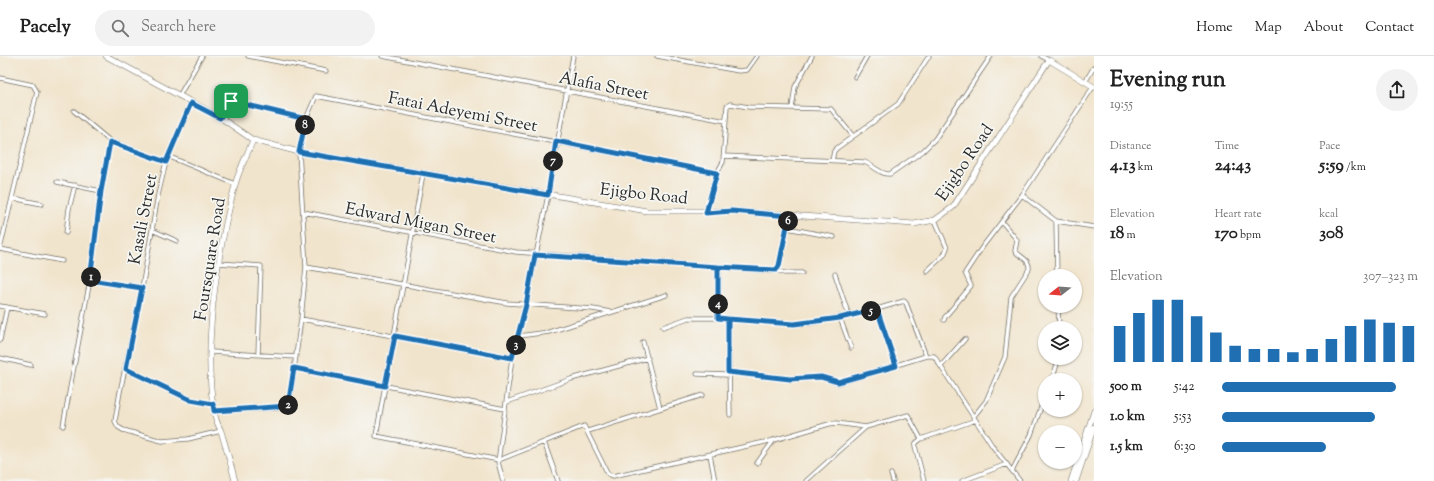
<!DOCTYPE html>
<html lang="en">
<head>
<meta charset="utf-8">
<style>
	:root { --surface:#fff; --page:#f2f2f2; --text:#222; --muted:#767676; --line:#e0e0e0; --accent:#1f6fb2 }
	body { margin:0; font-family:"Sorts Mill Goudy",serif; background:var(--page); color:var(--text); height:100vh; display:flex; flex-direction:column; font-size:15px; white-space:nowrap }
	* { box-sizing:border-box; margin:0 }
	p { font-size:13px; color:var(--muted) }
	.icon { flex:none; width:22px; height:22px; fill:none; stroke:currentColor; stroke-width:2; stroke-linecap:round; stroke-linejoin:round }
	.map { position:relative; flex:1; overflow:hidden }
	.panel { display:flex; flex-direction:column; background:var(--surface); width:340px }
	.panel>* { flex:none }
	.needle { width:26px; rotate:253deg }
	.fabs { position:absolute; left:1038px; top:213px; display:grid; gap:8px }
	.fabs a { display:grid; place-items:center; width:44px; height:44px; border-radius:50%; background:var(--surface); box-shadow:0 1px 3px #0004; font-size:20px }
	.pin { position:absolute; display:grid; place-items:center; width:34px; height:34px; color:#fff; margin:-17px; border-radius:8px; box-shadow:0 2px 6px #0006 }
	.km { position:absolute; width:20px; height:20px; margin:-10px; border-radius:50%; background:#222; color:#fff; font-size:11px; line-height:20px; text-align:center }
	.round { display:grid; place-items:center; flex:none; width:42px; height:42px; border-radius:21px; background:var(--page) }
	.summary { display:flex; align-items:center; justify-content:space-between; height:68px; padding:0 16px }
	h1 { font-size:22px; font-weight:700; line-height:30px }
	.metrics { display:grid; grid-template-columns:repeat(3,1fr); gap:6px; height:68px; padding:4px 16px }
	.metrics div { display:grid; align-content:center }
	.metrics b { font-size:17px; font-weight:700 }
	.metrics small { font-size:11px; font-weight:400 }
	.metrics p { font-size:11px }
	.chart { height:112px; padding:8px 16px }
	.chart p { display:flex; justify-content:space-between }
	.chart svg { width:100%; height:72px; margin-top:4px; stroke:var(--accent); stroke-width:6 }
	ul { padding:0 16px; list-style:none; font-size:13px }
	li { display:grid; grid-template-columns:64px 48px 1fr; align-items:center; height:30px }
	li i { height:10px; border-radius:5px; background:var(--accent) }
	header { display:flex; align-items:center; gap:24px; box-sizing:border-box; height:56px; padding:0 20px; background:var(--surface); border-bottom:1px solid var(--line) }
	header strong { font-size:19px }
	nav { display:flex; gap:22px; margin-inline-start:auto; font-size:14px }
	.search { width:280px; height:36px; background:var(--page); display:flex; align-items:center; gap:10px; box-sizing:border-box; padding:0 14px; border-radius:22px; color:var(--muted); font-size:15px }
	main { display:flex; flex:1; min-height:0 }
	.map>svg:first-child { display:block }
	.lines { fill:none; stroke-linecap:round; stroke-linejoin:round }
	.street-casing { stroke:#706c63; stroke-width:5 }
	.secondary-casing { stroke:#706c63; stroke-width:6 }
	.street { stroke:#fff; stroke-width:3.5 }
	.secondary { stroke:#fff; stroke-width:5 }
	.route-casing { stroke:#fff; stroke-width:8 }
	.route { stroke:#1f6fb2; stroke-width:5 }
	.labels { text-anchor:middle; stroke-width:3.5; stroke-linejoin:round; paint-order:stroke }
	.street-label { font-size:17px; fill:#2b2b2b; stroke:#f6f6f2 }
</style>
</head>
<body>
<header>
<strong>Pacely</strong>
<div class="search"><svg class="icon" aria-label="search" viewBox="0 0 24 24"><circle cx="10" cy="10" r="6"/><path d="M15 15l6 6"/></svg>Search here</div>
<nav><a>Home</a><a>Map</a><a>About</a><a>Contact</a></nav>
</header>
<main>
<div class="map">
<svg width="1094" height="425" viewBox="0 0 1094 425">
	<rect width="100%" height="100%" fill="#f6f6f2"/>
	<filter id="ink" filterUnits="userSpaceOnUse"><feTurbulence type="fractalNoise" baseFrequency=".025" numOctaves="2"/><feDisplacementMap in="SourceGraphic" scale="8" xChannelSelector="R" yChannelSelector="G"/><feConvolveMatrix kernelMatrix="1 2 1 2 8 2 1 2 1" color-interpolation-filters="sRGB"/></filter>
	<filter id="wash" filterUnits="userSpaceOnUse"><feTurbulence type="fractalNoise" baseFrequency=".012" numOctaves="4" result="noise"/><feDisplacementMap in="SourceGraphic" scale="16" xChannelSelector="R" yChannelSelector="G"/><feGaussianBlur stdDeviation="0.9" result="paint"/><feColorMatrix in="noise" values="0 0 0 0 0 0 0 0 0 0 0 0 0 0 0 0 0 1.4 0 .05"/><feComposite in="paint" operator="in"/></filter>
	<g filter="url(#wash)">
		<rect width="100%" height="100%" fill="#f1e4cc"/>
	</g>
	<g filter="url(#ink)">
		<g class="lines">
			<g class="street-casing">
				<path id="street" d="M248,0L326,15
					M382,0L726,65
					M657,0L739,15L747,14L757,0
					M1041,0L1049,4
					M855,21L867,0
					M0,22L33,29L37,36L0,193
					M1085,26L1094,11
					M179,40L202,0
					M191,47L166,106L158,139L142,232L120,336L115,365L118,371L123,374L162,385L188,383L221,375
					M792,52L795,31L812,0
					M74,55L110,85L166,106
					M221,62L231,45L306,63
					M723,100L864,106C873,109 881,119 890,118L923,95L935,83L991,0
					M170,101L235,128
					M832,105L834,95L837,92L898,48L929,0
					M423,118L376,380L499,404L584,370L608,418L613,420L774,384L829,368L836,367L866,371
					M57,126L101,135
					M1022,139L1056,165L1094,171
					M12,142L42,148
					M706,155L717,117L723,106L727,50L730,48L749,51L831,53L853,80
					M303,156L516,196L771,215L776,214L779,210L789,160
					M1056,165L1057,220
					M787,172L834,181
					M152,174L177,185
					M66,177L69,153L75,129
					M0,193L62,205
					M219,207L261,210L258,298
					M306,211L507,247L593,253L611,256
					M776,214L784,217H802
					M927,215L944,199L947,192L935,164
					M835,218L849,260
					M90,224L142,232
					M0,250L45,258
					M1058,250L1059,272
					M877,253L896,310
					M718,262L719,211
					M840,262L851,292
					M301,263L512,302
					M728,263L730,359
					M944,264L945,261L971,230L965,217L983,190L1022,139L1093,31
					M663,271L688,262H718L794,268L811,267L877,253L904,245L906,247L926,300
					M519,280L549,276L666,239
					M0,284L7,251
					M643,286L660,352
					M211,296L296,301
					M0,302L31,309
					M941,310L965,283
					M294,312L505,353
					M126,313L191,344L213,348
					M728,316L790,323L821,321L838,327L926,300H934L993,391L1020,425
					M697,318L728,319
					M1052,324L1059,302
					M507,346L571,323L648,302
					M214,355L279,352L287,350L290,343L301,263L306,211L299,96L306,63L316,40L717,117
					M974,360L986,345L1005,301L1011,241L1029,213C1030,203 1021,202 1015,195L1017,184L1002,166
					M63,370L90,224L101,135L110,85
					M588,375L703,339
					M544,386L558,425
					M710,399L715,425
					M757,407L774,384
					M1012,415L1031,379L1045,340
					M891,418L893,425
					M503,425L498,406L512,302L526,249L548,139L573,0
					M806,425L866,371L908,359L921,383
					M924,425L915,390L916,387L921,383L976,364
					M962,425L1007,408"/>
			</g>
			<g class="secondary-casing">
				<path id="secondary" d="M106,0L221,62L253,84L299,96L647,155H732L914,168L935,164L953,151L1049,4L1094,31
					M235,425C231,408 226,392 221,375C218,369 215,362 214,355C202,289 218,194 235,129C239,114 247,99 253,84
					M1071,425L1094,355
					M1076,425L1094,371"/>
			</g>
			<use href="#street" class="street"/>
			<use href="#secondary" class="secondary"/>
		</g>
	</g>
	<g class="lines" filter="url(#ink)">
		<g class="route-casing">
			<path id="route" d="M231,45L220,62L191,47L166,106L110,86L101,135L90,224L142,232L126,313L191,344L213,348L214,355L288,350L294,312L385,330L395,280L512,302L526,249L535,199L718,211V262L728,263V316L790,323L821,321L838,326L896,310L877,253L840,262L794,268L728,263L718,262V211L776,214L779,210L789,160L732,155L706,157L717,117L556,85L548,139L299,96L306,63L231,45"/>
		</g>
		<use href="#route" class="route"/>
	</g>
	<g class="labels">
		<g class="street-label">
			<text transform="translate(604 29) rotate(11)" y="6">Alafia Street</text>
			<text transform="translate(463 55) rotate(11)" y="6">Fatai Adeyemi Street</text>
			<text transform="translate(964 106) rotate(-56)" y="6">Ejigbo Road</text>
			<text transform="translate(644 137) rotate(6)" y="6">Ejigbo Road</text>
			<text transform="translate(142 163) rotate(-79)" y="6">Kasali Street</text>
			<text transform="translate(421 166) rotate(11)" y="6">Edward Migan Street</text>
			<text transform="translate(209 203) rotate(-81)" y="6">Foursquare Road</text>
		</g>
	</g>
</svg>
<div class="fabs">
<a><svg class="needle" viewBox="-14 -14 28 28"><path d="M0-13l5 13h-10z" fill="#e53935"/><path d="M0 13l5-13h-10z" fill="#767676"/></svg></a>
<a><svg class="icon" aria-label="layers" viewBox="0 0 24 24"><path d="M12 4l9 5-9 5-9-5zM3 14l9 5 9-5"/></svg></a>
<a>+</a>
<a>−</a>
</div>
<div class="pin" style="left:231px;top:45px;background:#1e9e55"><svg class="icon" aria-label="arrive" viewBox="0 0 24 24"><path d="M6 21V4h12l-3 4 3 4H6"/></svg></div>
<b class="km" style="left:91px;top:221px">1</b>
<b class="km" style="left:288px;top:349px">2</b>
<b class="km" style="left:516px;top:289px">3</b>
<b class="km" style="left:718px;top:248px">4</b>
<b class="km" style="left:871px;top:255px">5</b>
<b class="km" style="left:788px;top:165px">6</b>
<b class="km" style="left:553px;top:105px">7</b>
<b class="km" style="left:305px;top:69px">8</b>
</div>
<section class="panel">
<div class="summary"><div><h1>Evening run</h1><p>19:55</p></div><a class="round"><svg class="icon" aria-label="share" viewBox="0 0 24 24"><path d="M12 15V3M7 8l5-5 5 5M5 13v7h14v-7"/></svg></a></div>
<div class="metrics">
<div><p>Distance</p><b>4.13<small> km</small></b></div>
<div><p>Time</p><b>24:43</b></div>
<div><p>Pace</p><b>5:59<small> /km</small></b></div>
</div>
<div class="metrics">
<div><p>Elevation</p><b>18<small> m</small></b></div>
<div><p>Heart rate</p><b>170<small> bpm</small></b></div>
<div><p>kcal</p><b>308</b></div>
</div>
<div class="chart"><p><span>Elevation</span>307–323 m</p>
<svg viewBox="0 0 160 44" preserveAspectRatio="none"><path d="M5 44V22M15 44V14M25 44V6M35 44V6M45 44V16M55 44V26M65 44V34M75 44V36M85 44V36M95 44V38M105 44V36M115 44V30M125 44V22M135 44V18M145 44V20M155 44V22"/></svg>
</div>
<ul>
<li><b>500 m</b>5:42<i style="width:89%"></i></li>
<li><b>1.0 km</b>5:53<i style="width:78%"></i></li>
<li><b>1.5 km</b>6:30<i style="width:53%"></i></li>
</ul>
</section>
</main>
</body>
</html>
